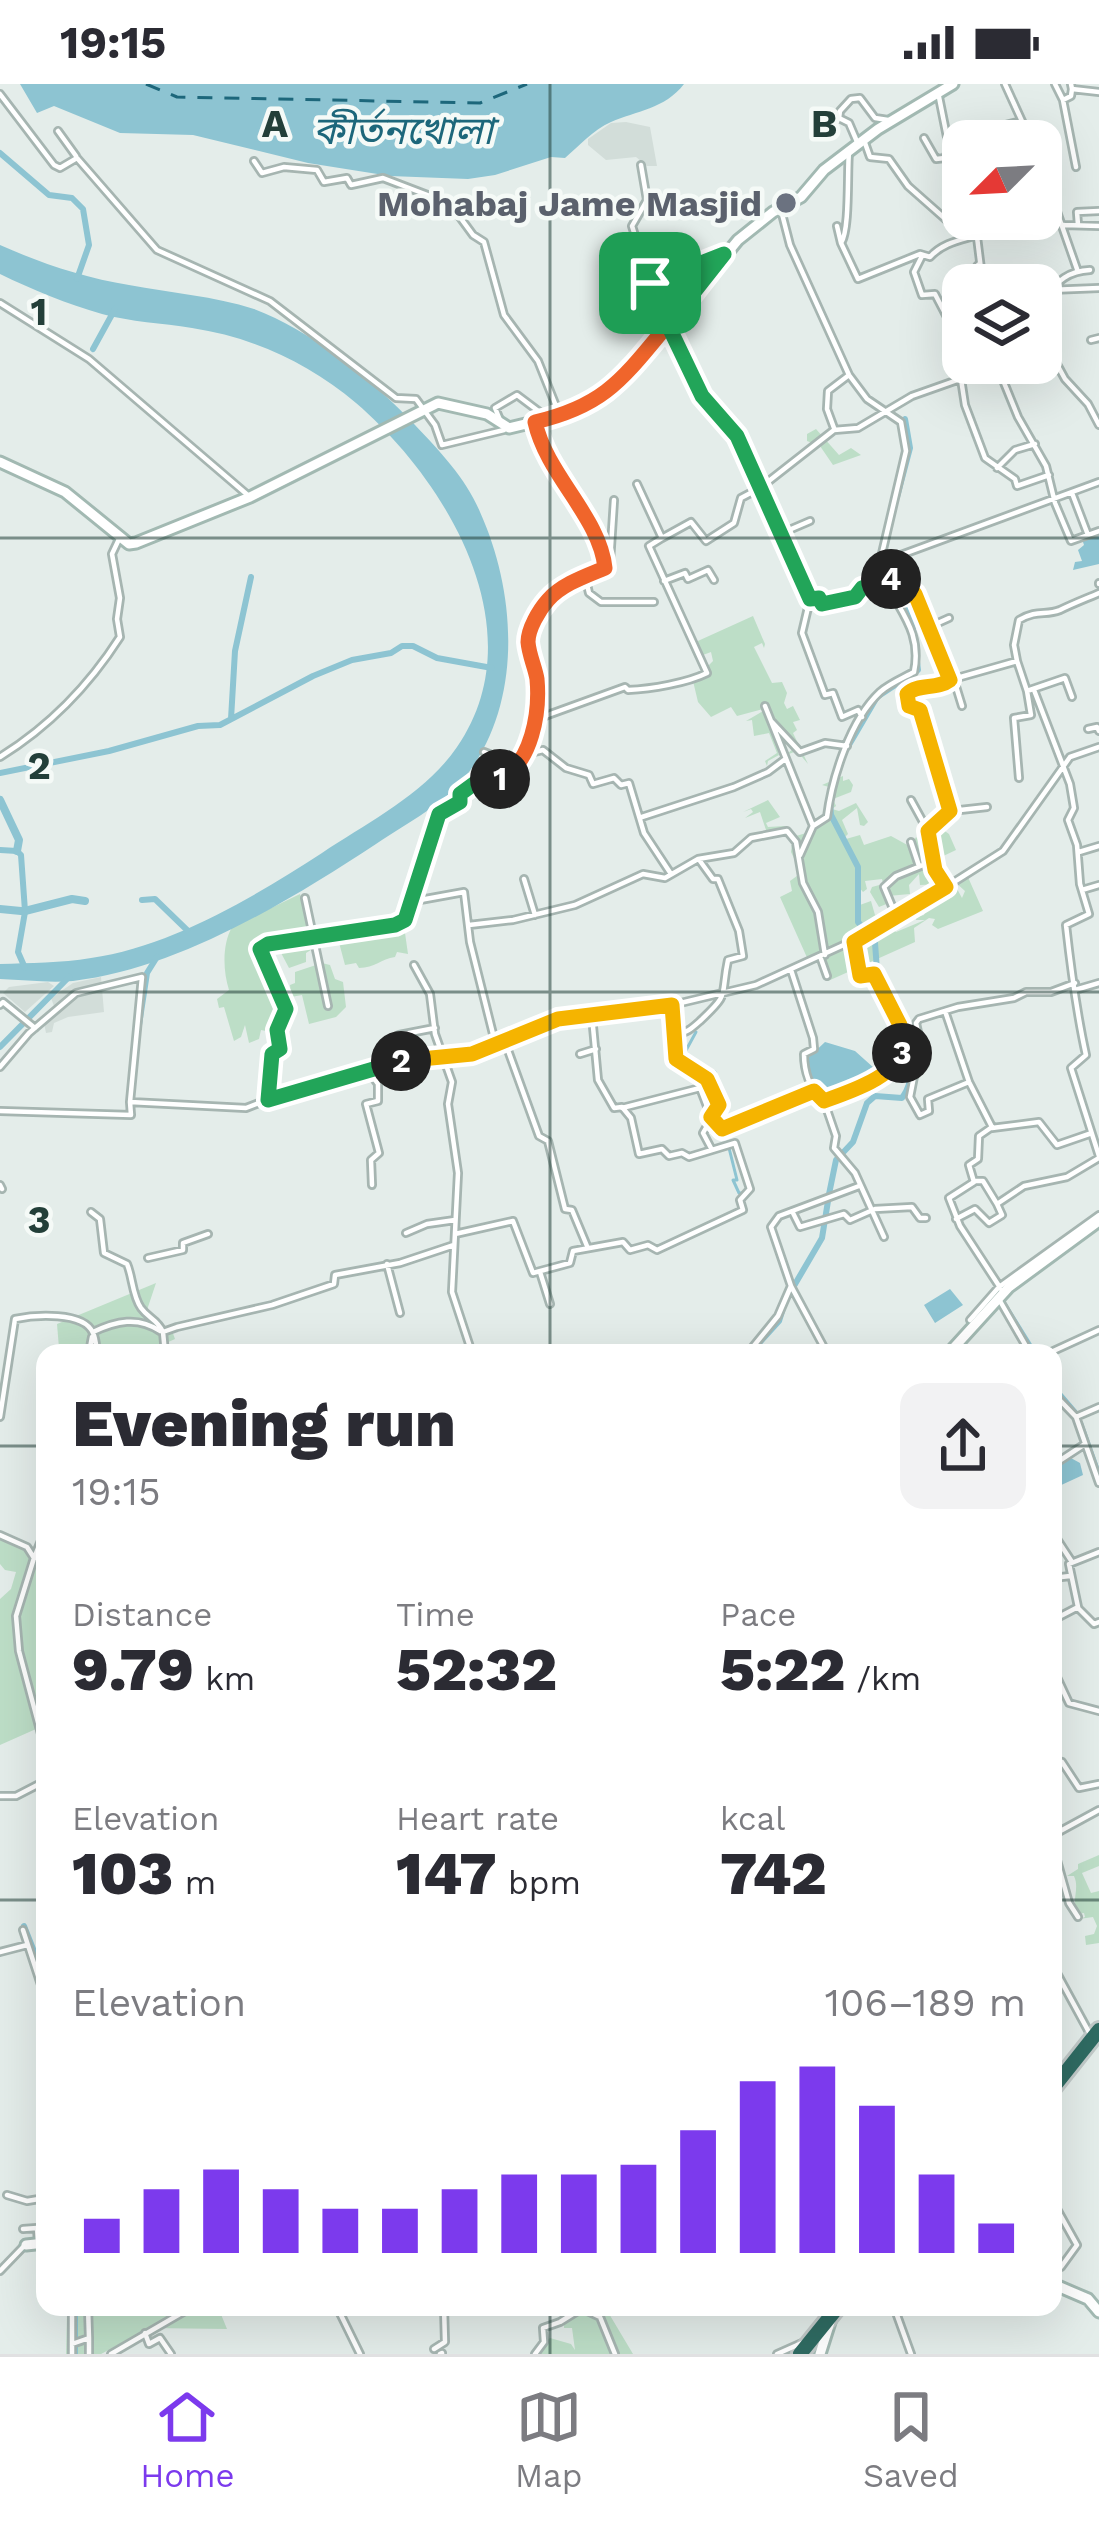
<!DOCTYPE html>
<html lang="en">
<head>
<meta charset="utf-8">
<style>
	:root { --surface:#fff; --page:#f2f2f3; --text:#2b2b33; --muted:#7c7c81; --line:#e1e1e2; --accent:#7c3aed }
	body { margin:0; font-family:"Work Sans","Noto Sans Bengali",sans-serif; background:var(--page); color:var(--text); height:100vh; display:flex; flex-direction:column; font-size:45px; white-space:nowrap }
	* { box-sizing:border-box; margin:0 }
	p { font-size:39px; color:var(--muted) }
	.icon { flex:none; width:66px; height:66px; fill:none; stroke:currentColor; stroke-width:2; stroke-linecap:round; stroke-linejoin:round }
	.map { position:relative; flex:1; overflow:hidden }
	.drawer { position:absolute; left:36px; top:1260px; width:1026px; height:972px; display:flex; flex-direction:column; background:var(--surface); border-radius:24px; box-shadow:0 12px 48px #0002 }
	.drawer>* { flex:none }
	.needle { width:78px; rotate:246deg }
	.controls { position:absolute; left:942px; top:36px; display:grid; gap:24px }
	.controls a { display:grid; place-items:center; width:120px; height:120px; border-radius:24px; background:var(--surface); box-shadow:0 12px 48px #0002; font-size:60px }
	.pin { position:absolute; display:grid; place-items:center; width:102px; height:102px; color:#fff; margin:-51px; border-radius:24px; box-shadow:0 6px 18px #0006 }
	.km { position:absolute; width:60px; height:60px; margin:-30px; border-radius:50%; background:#222; color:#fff; font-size:33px; line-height:60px; text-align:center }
	.round { display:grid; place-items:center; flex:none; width:126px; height:126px; border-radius:24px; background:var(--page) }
	.overview { display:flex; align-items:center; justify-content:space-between; height:204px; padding:0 36px }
	h1 { font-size:66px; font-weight:800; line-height:90px }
	.stats { display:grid; grid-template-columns:repeat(3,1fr); gap:18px; height:204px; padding:12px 36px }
	.stats div { display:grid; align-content:center }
	.stats b { font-size:60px; font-weight:800 }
	.stats small { font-size:33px; font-weight:400 }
	.stats p { font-size:33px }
	.chart { height:336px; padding:24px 36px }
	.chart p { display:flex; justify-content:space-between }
	.chart svg { width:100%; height:216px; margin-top:12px; stroke:var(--accent); stroke-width:6 }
	.status { display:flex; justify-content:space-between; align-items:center; height:84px; padding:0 60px; background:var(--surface); direction:ltr }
	.status svg { height:33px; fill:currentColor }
	.tabs { display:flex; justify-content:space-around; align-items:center; height:168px; border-top:3px solid var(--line); background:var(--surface); font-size:33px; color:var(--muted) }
	.tabs a { display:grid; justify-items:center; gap:6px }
	.tabs .on { color:var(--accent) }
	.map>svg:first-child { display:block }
	.built { fill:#d2ddd9 }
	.green { fill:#bddec7 }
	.water { fill:#8dc4d2 }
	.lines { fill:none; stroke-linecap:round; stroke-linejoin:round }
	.stream { stroke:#8dc4d2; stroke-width:3 }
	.canal { stroke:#8dc4d2; stroke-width:6 }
	.river { stroke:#8dc4d2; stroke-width:8 }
	.ferry { stroke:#1d677b; stroke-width:3; stroke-dasharray:15 12; stroke-linecap:butt }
	.street-casing { stroke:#a6b5b1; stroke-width:10 }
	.secondary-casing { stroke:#a2b9b2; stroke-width:15 }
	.highway-casing { stroke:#c1c9c8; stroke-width:20 }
	.street { stroke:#fff; stroke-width:4.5 }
	.secondary { stroke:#fff; stroke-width:9 }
	.highway { stroke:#2f6b62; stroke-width:14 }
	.split-1-casing { stroke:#fff; stroke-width:24 }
	.split-2-casing { stroke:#fff; stroke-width:24 }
	.split-3-casing { stroke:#fff; stroke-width:24 }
	.split-4-casing { stroke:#fff; stroke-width:24 }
	.split-5-casing { stroke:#fff; stroke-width:24 }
	.split-1 { stroke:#f0652b; stroke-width:15 }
	.split-2 { stroke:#22a559; stroke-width:15 }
	.split-3 { stroke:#f5b400; stroke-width:15 }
	.split-4 { stroke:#f5b400; stroke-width:15 }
	.split-5 { stroke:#22a559; stroke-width:15 }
	.grid { fill:none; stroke:#233f39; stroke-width:3; stroke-opacity:0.55 }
	.worship-dot { fill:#6b7280; stroke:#f5faf7; stroke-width:4.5 }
	.labels { text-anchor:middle; stroke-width:9; stroke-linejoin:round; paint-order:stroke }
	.worship-label { font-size:36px; font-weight:bold; fill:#5b616d; stroke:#f5faf7; text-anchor:end }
	.water-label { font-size:39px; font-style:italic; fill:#1d677b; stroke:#f5faf7 }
	.grid-label { font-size:39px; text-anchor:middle; font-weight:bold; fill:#233f39; stroke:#f5faf7; stroke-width:9; stroke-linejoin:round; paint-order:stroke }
</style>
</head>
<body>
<div class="status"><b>19:15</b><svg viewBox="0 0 49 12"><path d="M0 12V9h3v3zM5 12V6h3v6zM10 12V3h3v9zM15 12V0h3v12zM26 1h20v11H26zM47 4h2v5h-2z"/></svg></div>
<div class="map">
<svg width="1099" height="2270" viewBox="0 0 1099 2270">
	<rect width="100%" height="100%" fill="#e4edea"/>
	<path class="built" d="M626,38L650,43L657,82H647L636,73L606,76L588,61V55L611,39Z
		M101,893L104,928L68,933L54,939L52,948L46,949L43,934L54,922L51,914L73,899Z
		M48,898L54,902L25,928L3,909L9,903Z"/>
	<path class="green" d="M816,345L839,371L851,364L861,371L833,381L820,362L807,357V350Z
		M753,532L765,560L764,564L762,559L754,563L772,599L782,598L787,609L784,619L787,625L793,622L800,636L793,638L797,646L793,649L808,680L797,667L786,671L795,663L768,628L779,671L768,677L767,682L765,677L777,669L769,649L754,652L752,636L746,637L770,623L737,632L731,623L711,633L698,618L693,597L713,577L711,568L695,574L689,561Z
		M843,692V697L849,695L853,701L851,708L833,715L836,722L832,725L839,727L856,719L868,738L864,742L860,741L857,724L842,736L848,750L843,755L846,761V755L860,751L864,761L891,752L911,763L916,753L920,758L923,753L931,765L934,758L931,747L939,743L949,750L956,766L920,783L935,786L943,800L920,801L919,790L909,801L910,810L888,812L889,819L879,823L870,808L872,803L883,800L882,795L865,797L867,805L863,808L858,802L857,822L871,817L875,831L883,829L892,836L868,851L890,842L896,848L925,836H916V833L924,831L929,816L950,802L956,803L962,814L965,807L955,798L967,791L983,827L938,845L932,841L935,835L929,834L914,844L915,858L828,897L819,873L809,878L780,813L792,807L790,797L801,789L791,768L793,750L776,745L755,756L754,753L766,746L760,728L745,734L753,728L751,725L743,728L768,716L780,733L766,739L768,743L785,742L796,752L813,747L816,736L828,728L829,703L822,701Z
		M300,810L314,864L306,869V878L289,884L279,865L263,869C266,891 282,911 289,936L266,947L261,946L259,955L249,959L245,941L241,953L234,957L224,923L219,924L217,915L229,906C223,887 222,861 232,843Z
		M404,842L408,870L397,868L395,873C381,875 375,884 359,884L356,879L345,881L337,851Z
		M322,879L330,881L335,895L343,898L346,923L336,933L309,940L302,911L291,913L290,901L295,899V888Z
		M156,1199L146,1229L159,1234L163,1246L170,1241L175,1255L164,1260V1269H71L59,1264L57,1240Z
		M0,1450L34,1463L43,1450L45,1458V1529L38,1532L39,1551L45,1555V1641L0,1661V1515L11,1505L16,1488L5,1486L0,1480Z
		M1099,1771V1782L1082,1789L1091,1809L1099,1807V1859L1086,1861L1085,1852L1094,1850L1097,1842L1093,1833L1079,1835L1085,1833L1084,1829L1077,1830C1071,1816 1080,1805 1074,1792H1067L1078,1785V1780Z
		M83,2223H218L227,2245L150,2244L101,2270H66L67,2230Z
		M576,2223H605L633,2270H532L550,2254L571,2260L575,2266L572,2244H564C564,2233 566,2230 576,2223Z"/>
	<path class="water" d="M20,0H684C665,25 636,27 611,38C593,46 579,62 565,74L551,73L495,91L468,95L390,92L308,79L193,51L120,49L54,22L37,29Z
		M0,161C40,179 85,194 129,201C171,209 214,212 254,225C309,245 375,298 415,341C439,366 467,396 480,428C516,508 523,614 469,688C446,720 408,738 376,760C289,817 178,885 73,897C49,899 24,896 0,895V880C30,879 61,879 91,874C172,862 254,813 322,769C368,738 425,710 457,663C537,547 447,397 356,319C309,279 252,253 192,244C162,239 131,238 102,230C67,220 33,206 0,190Z
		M1099,451V480L1073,486L1075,478L1082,477L1078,466L1084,461L1082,455Z
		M825,958L855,967L874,984L823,1014L813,1000L807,975Z
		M950,1205L963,1221L935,1239L924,1221Z
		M1069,1373L1080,1379L1083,1391L1057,1403L1053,1401V1384Z"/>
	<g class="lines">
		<path class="stream" d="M685,979L684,970L696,948
			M697,987L715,988L727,1041
			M729,1064L737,1096H733L739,1109H745"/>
		<path class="canal" d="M0,69L49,111L72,114L83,125L89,161L77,195
			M93,265L115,225
			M897,413L910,364L905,335
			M231,635L235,567L251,493
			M846,666L877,613L918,586L912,537L886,489L883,472
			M0,689L109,667L198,642L220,641L313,592L352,576L391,569L402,562H413L437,574L492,584
			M830,719L831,731L858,783V838L875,859L877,886L884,906
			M0,766L17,767L21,771L25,827
			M142,816L155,815L187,846
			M25,828L18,868L25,884
			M139,941L147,889L157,873
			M0,963L69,893
			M828,1115L836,1076L853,1058L867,1019L875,1012L902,1014C920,991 908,947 893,923
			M791,1207L822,1154L828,1117
			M998,1211L1034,1269
			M750,1269L779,1237L783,1224
			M1053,1303L1077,1331
			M1080,1339L1099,1392
			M24,1842L45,1895
			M75,2270V2223"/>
		<path class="river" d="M0,716L19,756L17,767
			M0,825L21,827
			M25,827L72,815L85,817"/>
		<path class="ferry" d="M146,0L177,13L480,19L527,0"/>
		<g class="street-casing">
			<path id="street" d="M1005,0L1031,57
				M1055,0L1063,16L1071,12L1072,5
				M1071,0L1072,5L1099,8
				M938,8L947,53
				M0,10L54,81L60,84L77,74L157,166L270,217L396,314L416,315L435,341L442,361L504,346
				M1063,16L1076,83
				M58,47L76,72
				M981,47L1022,37
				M924,54L936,75L945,74L951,60L963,59
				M865,59L870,73L889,75L908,102L951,140L963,133
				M858,60L849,39L839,34L840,27L851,15L860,14L875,34L888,36
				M849,68C847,89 850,146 841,159L858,195L920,170L930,173C947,154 972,156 995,144L1007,150L1017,135
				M254,77L262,89L284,83L317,86L324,98L347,94L351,101L383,94L430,112L454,125L473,151L484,158L504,231L538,277L560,332
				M641,81L647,116L632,142L650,199
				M1041,82L1077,185
				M781,126L790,161L849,291L867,315L901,338L906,367L880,478C888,520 924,539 914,588C903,594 889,600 880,608C850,636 832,694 827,733L813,742
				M1041,134L1064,141L1099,142
				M974,135L983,141L984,149
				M1078,141L1077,128L1099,127
				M837,142L841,159
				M977,153L981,185L995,201
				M922,172L914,188L922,211L935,210C945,230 957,249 963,271
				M1025,201L1049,191L1053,198
				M1049,206L1099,204
				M956,211L978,181
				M1041,216C1057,199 1066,187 1090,186
				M0,219L89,275L250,413
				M1041,251L1065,295L1088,320L1099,341
				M1091,256L1099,254
				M996,279L1018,333L1046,382L1055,419L1071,457L1099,447
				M961,295L965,321L985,374L1015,395L1017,402L1049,391
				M500,336L495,324L517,311L545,332
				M536,340C546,393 601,430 605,484
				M834,344L827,325L828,307L849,291
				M997,384L1015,366L1035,360
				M1072,409L1088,451
				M782,449L810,437
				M662,454L691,438L706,457L734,439L741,414L760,404L734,346L712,328L688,286L650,199L724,170
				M585,492L589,509L601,518H654
				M664,497L685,489L688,495L708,486L714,496
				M1099,499V500
				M810,515L819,514L822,520L855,513L862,504L882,498
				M929,543L949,534
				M1017,577L1014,561L1019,536C1038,525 1045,532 1060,526C1072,520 1085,515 1099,509
				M950,596L1017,577L1027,607L1065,594L1072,613
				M954,596L962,622
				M1034,606L1070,700L1074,724L1068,736L1077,761L1080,800L1089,830L1066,841C1071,886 1076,926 1086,971L1071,984L1099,1072
				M765,622L813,742L800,771
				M862,633L858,626L842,633L833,609L825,611L802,549L810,515L760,404L834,346L858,344L912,312L963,294L976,279
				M534,636L625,603L628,606C651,605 687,599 707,589L649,462L662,454L637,400
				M772,638L800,668L825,659L847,662
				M1088,645L1097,643L1099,647
				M484,668L517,681
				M522,671L543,666L566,684L589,691L593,700L614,694L621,701L629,699L644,749L671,790
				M0,673C50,642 88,603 120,553L117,535L120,514L112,470L120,453
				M1019,694L1014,634L1031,631L1027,607
				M911,716L928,747
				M951,727L987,723
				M642,733L734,703L768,688L784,676
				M911,758L919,782
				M1079,768L1099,762
				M524,795L535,831
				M946,804L935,786L928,747L950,727L919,625L909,622L907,610C918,599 937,606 950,596L915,510L902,512L890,475L1099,398
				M1082,806L1099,801
				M305,814L328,922
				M409,818L464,808L470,858L496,962
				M897,834L884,803L896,792L933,777
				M469,841L513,836L575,821L643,790L665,794L698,775L734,769L751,754L787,747L796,758L803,799L818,828L825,871
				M821,875L827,892
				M414,881L430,910L435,950L452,998L448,1020L458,1089L452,1208L472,1269
				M791,886L813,954L814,965L804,970C804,987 810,1004 821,1016H827L880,994L902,974L900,941L874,890L860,892L854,860
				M1075,906L1099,899
				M0,921L3,918L35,944
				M945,927L969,998L992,1043L979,1052L978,1075L969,1081L974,1098L949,1114L960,1142L1003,1208
				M592,932L598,996L614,1024L622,1023L631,1034L639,1070L662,1065L669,1072L682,1069L689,1073L712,1066
				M399,951L435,944
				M675,951C688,948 691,945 700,937C731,908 720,914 728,876L743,872L739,847L718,795H713L700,777
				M505,958L539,1052L548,1057L565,1125L572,1126L587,1162
				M580,970L596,965
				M0,983L29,949L76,909L142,893L130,1018
				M368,986L378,1000V1017L366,1020L379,1069L371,1076L372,1101
				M969,998L928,1015L929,1027L920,1031L910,1013L916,982L925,980L916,939L919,935L958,923L1014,914L1026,908H1051L1075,899
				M268,1016L272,969L280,965L278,942L286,925L260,865L279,857L395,841L405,836L439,730L460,718V710L475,699L510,690L529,658L534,636L537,598L530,549L547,517L610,478L614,416
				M824,1017L836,1052L834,1064L855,1089L884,1153
				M622,1024L700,1004L713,1038L722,1045L812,1008
				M0,1027L131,1031L130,1018L246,1024L280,1011L406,976L472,971L558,935L672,921L756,901L883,843L1003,767L1070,673L1099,663
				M992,1044L1039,1038L1057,1061L1089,1050
				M976,1097H983L997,1120
				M0,1101L2,1105
				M792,1127L800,1143L844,1130L850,1136L875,1125L912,1123L920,1134H926
				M91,1128L100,1135L104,1169L127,1180C133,1194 132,1211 141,1224C149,1235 157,1235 163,1248
				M956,1135L975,1125L989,1139L1002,1131L997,1120L1024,1102L1067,1093L1099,1074
				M406,1149L427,1140L455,1136
				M455,1150L513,1137L533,1189L570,1179L573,1167L623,1158L630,1166L648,1161L657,1166L743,1126L740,1116L750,1105L735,1059L712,1066L703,1049L719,1021L707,995L676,975L672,921
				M148,1174L183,1166V1159L208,1150
				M387,1180L400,1229
				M540,1188L550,1220
				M1000,1217L1030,1269
				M970,1236L999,1203L1099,1131
				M93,1248C116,1237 138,1232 160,1247
				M89,1269L92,1253
				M165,1269L163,1248L177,1243L272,1221L334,1200L335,1191L400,1179L454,1161
				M748,1269L778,1232L791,1202
				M827,1269L791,1202L771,1143L779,1132L859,1102
				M1049,1269L1099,1246
				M1053,1309L1076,1333L1099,1399
				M0,1333L15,1235C34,1231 84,1227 93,1249C96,1255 96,1262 97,1269
				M1076,1333L1099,1323
				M1053,1381L1085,1360
				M1053,1449L1072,1478
				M0,1451L27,1463L34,1474L45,1447
				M45,1473L34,1474L16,1532L19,1567L45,1665
				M1053,1494L1070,1492
				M1078,1524L1094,1540L1099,1538
				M1053,1536L1078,1523L1069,1480L1099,1468
				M1053,1585L1069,1619L1099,1627
				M1053,1676L1062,1678L1079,1704L1099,1700
				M0,1712H16L45,1697
				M1053,1751L1099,1726
				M1053,1762L1069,1819L1078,1833
				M23,1846L45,1913
				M0,1868L27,1861
				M1053,1882L1090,1950
				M43,2037L45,2060
				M7,2111L27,2117L45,2114
				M43,2114L45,2086
				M1053,2118L1077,2161L1061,2183
				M23,2145L37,2144L38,2159
				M0,2187L25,2161
				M72,2223V2270
				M88,2223L89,2254
				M337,2223L360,2270
				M894,2223L911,2270
				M583,2225L600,2233L615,2270
				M145,2249L149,2260L160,2254L171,2270
				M72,2260L89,2254V2270
				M434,2265L445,2258L444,2223
				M111,2270L192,2223
				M440,2270L442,2269
				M535,2270L544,2258L543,2244L560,2238L584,2223
				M777,2270L804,2258"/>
		</g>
		<g class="secondary-casing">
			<path id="secondary" d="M0,378L65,408L129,460L136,459L250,413L438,319L487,330L509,344L576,328L602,312L639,276L738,156L773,128L801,113L824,86L878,45L953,0
				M949,1269L1009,1203L1099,1137
				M26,2161L45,2159
				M1053,2200L1088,2215L1099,2228
				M820,2270L831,2235"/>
		</g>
		<g class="highway-casing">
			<path id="highway" d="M1053,2004L1099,1946
				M800,2270L838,2223"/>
		</g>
		<use href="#street" class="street"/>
		<use href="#secondary" class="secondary"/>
		<use href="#highway" class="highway"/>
	</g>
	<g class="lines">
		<g class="split-1-casing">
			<path id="split-1" d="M500,695C532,679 540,628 537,595C535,583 529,571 528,558C528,545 539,526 548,516C562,500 586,492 605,484C600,433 547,392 535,338C599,323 619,300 660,250L668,241L650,199"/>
		</g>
		<g class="split-2-casing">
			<path id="split-2" d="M401,977L268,1016L272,970L280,965L277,946L286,925L260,865L268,860L395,841L405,836L439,730L460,718V710L475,699L500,695"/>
		</g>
		<g class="split-3-casing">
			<path id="split-3" d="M401,977L472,970L558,935L672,921L676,975L707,995L719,1021L711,1033L722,1045L814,1007L824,1017C852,1007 891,994 902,969"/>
		</g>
		<g class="split-4-casing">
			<path id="split-4" d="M891,495L895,494L902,512L915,510L950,596C937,606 918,599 907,610L909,622L920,626L950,727L928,747L935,786L946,803L854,858L860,892L874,890L900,941L902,969"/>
		</g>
		<g class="split-5-casing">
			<path id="split-5" d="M650,199L724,170L668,241L702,312L737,352L810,515L819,514L822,520L855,513L862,504L891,495"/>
		</g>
		<use href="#split-1" class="split-1"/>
		<use href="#split-2" class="split-2"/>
		<use href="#split-3" class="split-3"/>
		<use href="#split-4" class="split-4"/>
		<use href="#split-5" class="split-5"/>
	</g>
	<path class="grid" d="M550,0V1269M0,454H1099M0,908H1099M0,1362H45M1053,1362H1099M0,1816H45M1053,1816H1099M550,2223V2270"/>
	<circle class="worship-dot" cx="786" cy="119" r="12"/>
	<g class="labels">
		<g class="worship-label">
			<text x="762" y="132">Mohabaj Jame Masjid</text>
		</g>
		<g class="water-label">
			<text x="403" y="60">কীর্তনখোলা</text>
		</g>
	</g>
	<g class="grid-label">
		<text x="275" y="53">A</text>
		<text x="824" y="53">B</text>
		<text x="39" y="241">1</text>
		<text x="39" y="695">2</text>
		<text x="39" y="1149">3</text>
	</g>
</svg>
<div class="controls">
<a><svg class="needle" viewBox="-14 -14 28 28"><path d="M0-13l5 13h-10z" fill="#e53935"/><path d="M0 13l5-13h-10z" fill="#7c7c81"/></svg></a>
<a><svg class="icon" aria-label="layers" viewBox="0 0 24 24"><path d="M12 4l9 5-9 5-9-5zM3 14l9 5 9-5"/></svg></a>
</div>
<div class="pin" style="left:650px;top:199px;background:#1e9e55"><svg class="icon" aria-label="arrive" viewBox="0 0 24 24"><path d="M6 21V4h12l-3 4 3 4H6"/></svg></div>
<b class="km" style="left:500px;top:695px">1</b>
<b class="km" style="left:401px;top:977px">2</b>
<b class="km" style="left:902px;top:969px">3</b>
<b class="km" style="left:891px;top:495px">4</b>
<section class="drawer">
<div class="overview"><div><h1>Evening run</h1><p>19:15</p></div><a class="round"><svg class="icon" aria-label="share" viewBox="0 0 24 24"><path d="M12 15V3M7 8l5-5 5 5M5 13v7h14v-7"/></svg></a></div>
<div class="stats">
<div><p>Distance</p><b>9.79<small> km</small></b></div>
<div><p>Time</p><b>52:32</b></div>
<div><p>Pace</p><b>5:22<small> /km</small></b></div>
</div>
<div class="stats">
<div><p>Elevation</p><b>103<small> m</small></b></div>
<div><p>Heart rate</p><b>147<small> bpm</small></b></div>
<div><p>kcal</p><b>742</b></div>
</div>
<div class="chart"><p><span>Elevation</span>106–189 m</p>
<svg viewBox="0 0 160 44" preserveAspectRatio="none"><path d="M5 44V37M15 44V31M25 44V27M35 44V31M45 44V35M55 44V35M65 44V31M75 44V28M85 44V28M95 44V26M105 44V19M115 44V9M125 44V6M135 44V14M145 44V28M155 44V38"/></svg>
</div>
</section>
</div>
<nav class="tabs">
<a class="on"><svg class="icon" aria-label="home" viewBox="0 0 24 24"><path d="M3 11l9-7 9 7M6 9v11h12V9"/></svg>Home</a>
<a><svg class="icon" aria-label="map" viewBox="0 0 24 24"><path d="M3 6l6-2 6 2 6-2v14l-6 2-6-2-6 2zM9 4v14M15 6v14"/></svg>Map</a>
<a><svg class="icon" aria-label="saved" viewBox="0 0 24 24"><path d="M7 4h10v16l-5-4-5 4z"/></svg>Saved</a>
</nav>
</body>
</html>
